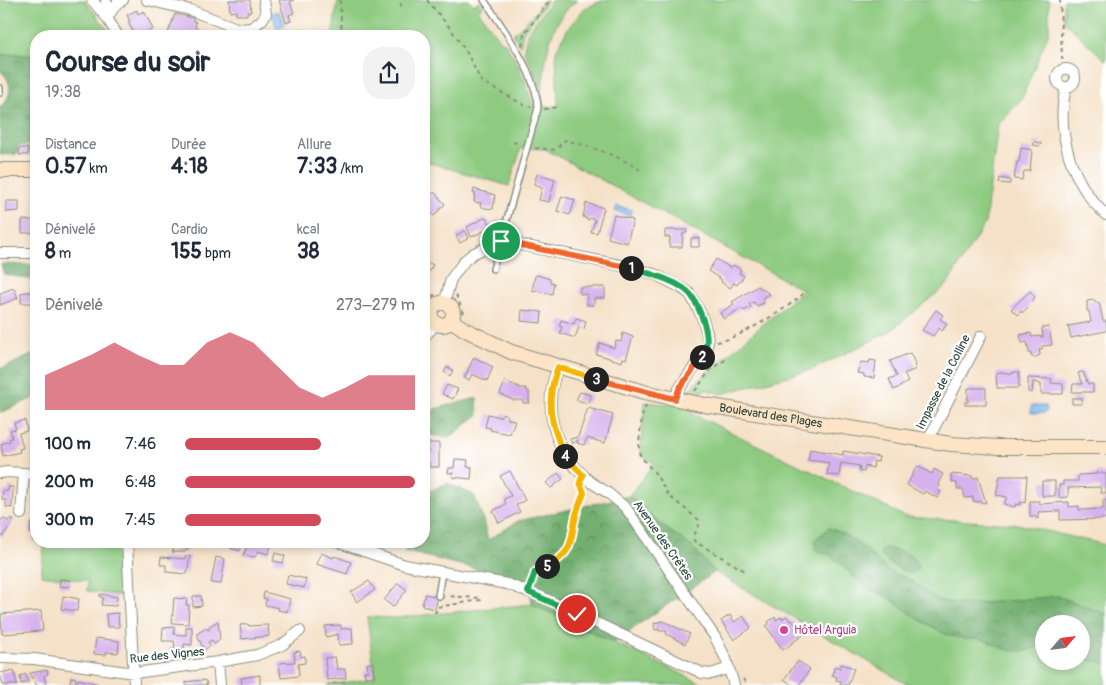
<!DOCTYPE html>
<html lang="fr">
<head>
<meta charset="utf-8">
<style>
	:root { --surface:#fff; --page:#f2f2f3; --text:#1f2937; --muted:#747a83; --accent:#d1495b }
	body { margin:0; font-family:Pangolin,sans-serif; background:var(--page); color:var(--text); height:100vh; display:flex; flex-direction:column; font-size:19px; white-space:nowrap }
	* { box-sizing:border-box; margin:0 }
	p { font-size:16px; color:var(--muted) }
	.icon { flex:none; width:28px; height:28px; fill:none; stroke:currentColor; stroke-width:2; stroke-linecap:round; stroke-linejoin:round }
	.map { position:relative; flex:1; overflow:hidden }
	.drawer { position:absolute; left:30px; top:30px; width:400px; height:518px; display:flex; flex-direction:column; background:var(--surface); border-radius:20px; box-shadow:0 2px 8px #0003 }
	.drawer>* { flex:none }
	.needle { width:32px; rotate:62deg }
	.buttons { position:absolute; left:1035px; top:615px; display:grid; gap:10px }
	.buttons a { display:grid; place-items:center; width:55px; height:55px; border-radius:50%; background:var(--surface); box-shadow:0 2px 8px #0003; font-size:25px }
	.pin { position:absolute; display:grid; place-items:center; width:42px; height:42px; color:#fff; margin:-21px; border:2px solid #fff; border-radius:50%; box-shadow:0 1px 5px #0007 }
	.km { position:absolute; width:25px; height:25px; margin:-12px; border-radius:50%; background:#222; color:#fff; font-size:14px; line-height:25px; text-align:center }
	.round { display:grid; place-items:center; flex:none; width:52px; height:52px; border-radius:20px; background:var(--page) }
	.head { display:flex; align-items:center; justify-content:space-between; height:85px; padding:0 15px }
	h1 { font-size:28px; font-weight:700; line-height:38px }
	.figures { display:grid; grid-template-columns:repeat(3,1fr); gap:8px; height:85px; padding:5px 15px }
	.figures div { display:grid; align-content:center }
	.figures b { font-size:21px; font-weight:700 }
	.figures small { font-size:14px; font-weight:400 }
	.figures p { font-size:14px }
	.chart { height:140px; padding:10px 15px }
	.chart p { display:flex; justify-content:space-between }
	.chart svg { width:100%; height:90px; margin-top:5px; fill:var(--accent); opacity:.7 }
	ul { padding:0 15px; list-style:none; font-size:16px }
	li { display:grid; grid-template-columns:80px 60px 1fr; align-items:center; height:38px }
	li i { height:12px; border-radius:6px; background:var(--accent) }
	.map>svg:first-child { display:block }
	.green { fill:#8ecb81; stroke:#56845a; fill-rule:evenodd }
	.forest { fill:url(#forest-crowns); stroke:#487652 }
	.water { fill:url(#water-ripples); stroke:#507c93 }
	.building { fill:#d7b1ee }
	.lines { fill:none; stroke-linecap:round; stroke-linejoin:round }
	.service-casing { stroke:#8a8f7e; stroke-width:8 }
	.minor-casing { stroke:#8a8f7e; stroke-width:12 }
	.secondary-casing { stroke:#8a8f7e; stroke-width:16 }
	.path { stroke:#8a8f7e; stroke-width:2; stroke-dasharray:4 4; stroke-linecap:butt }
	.service { stroke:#fff; stroke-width:5 }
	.minor { stroke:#fff; stroke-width:10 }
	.secondary { stroke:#fee4c6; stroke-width:14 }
	.split-1-casing { stroke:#fff; stroke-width:10 }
	.split-2-casing { stroke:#fff; stroke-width:10 }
	.split-3-casing { stroke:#fff; stroke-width:10 }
	.split-4-casing { stroke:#fff; stroke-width:10 }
	.split-5-casing { stroke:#fff; stroke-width:10 }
	.split-6-casing { stroke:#fff; stroke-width:10 }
	.split-1 { stroke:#f0652b; stroke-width:6 }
	.split-2 { stroke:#22a559; stroke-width:6 }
	.split-3 { stroke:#f0652b; stroke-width:6 }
	.split-4 { stroke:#f5b400; stroke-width:6 }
	.split-5 { stroke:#f5b400; stroke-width:6 }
	.split-6 { stroke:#22a559; stroke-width:6 }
	.hotel-dot { fill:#d1479c; stroke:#fff; stroke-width:2 }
	.labels { text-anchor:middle; stroke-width:4.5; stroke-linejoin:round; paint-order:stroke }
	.street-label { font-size:12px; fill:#1f3d34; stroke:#fff }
	.hotel-label { font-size:12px; fill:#b23c85; stroke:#fff; text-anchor:start }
</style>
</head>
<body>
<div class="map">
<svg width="1106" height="685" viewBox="0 0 1106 685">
	<defs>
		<pattern id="forest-crowns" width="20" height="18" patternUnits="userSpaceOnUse" patternTransform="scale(1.25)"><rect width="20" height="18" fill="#72af6f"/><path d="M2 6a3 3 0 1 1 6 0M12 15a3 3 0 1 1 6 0" fill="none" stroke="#5d905c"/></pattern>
		<pattern id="water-ripples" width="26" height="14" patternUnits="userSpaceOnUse" patternTransform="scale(1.25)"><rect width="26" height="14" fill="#81baf2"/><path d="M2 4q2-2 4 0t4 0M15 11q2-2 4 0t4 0" fill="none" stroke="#6998c5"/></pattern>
	</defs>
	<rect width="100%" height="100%" fill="#fff"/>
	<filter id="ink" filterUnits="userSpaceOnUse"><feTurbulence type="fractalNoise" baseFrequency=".02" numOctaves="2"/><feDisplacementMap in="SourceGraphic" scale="10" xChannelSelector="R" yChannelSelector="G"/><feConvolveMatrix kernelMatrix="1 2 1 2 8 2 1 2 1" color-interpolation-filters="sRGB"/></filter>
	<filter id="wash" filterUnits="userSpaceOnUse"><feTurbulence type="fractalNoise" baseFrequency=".0096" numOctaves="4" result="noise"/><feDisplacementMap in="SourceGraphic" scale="20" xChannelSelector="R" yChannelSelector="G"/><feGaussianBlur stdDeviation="1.12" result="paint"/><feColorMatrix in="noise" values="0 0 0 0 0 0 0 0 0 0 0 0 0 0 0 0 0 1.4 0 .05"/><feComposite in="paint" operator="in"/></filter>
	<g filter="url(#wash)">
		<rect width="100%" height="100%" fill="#f5e1c7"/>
		<path class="green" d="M0,0H84L113,36H36V57L16,54L0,55Z
			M338,0H469L474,5L479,1L483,6L478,10L501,42L504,41C515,60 529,83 532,105L555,107L558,106L556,51L568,28L585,8L604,0H1049V32L1022,98L998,125L985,223L947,285L889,332L811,370L721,394L704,389L691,413L906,517L1017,524L1106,545V685H914L905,683L715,572L691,546L660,524L629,496L654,463L641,455L642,433L645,402L667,404L694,386L693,385L803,290L545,149L521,148L509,186L424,161V36H332ZM1044,624H1081V661H1044Z
			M544,0H548L523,32L520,46L513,34L533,15Z
			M552,0H577C548,23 546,56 542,90L524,50L527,33Z
			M1064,0H1106V61L1064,21Z
			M45,541H77L120,547L124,596L87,591L88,581L41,575Z
			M532,604L705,685H328L375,678L367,617L395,618Z"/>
		<path class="forest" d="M16,54L36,56V156H30L29,145L18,146L17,154L0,155V107C12,98 14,81 0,71V55Z
			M1,264L36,265V283L28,279L4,274Z
			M36,353V397L0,413V368H3Z
			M477,398L478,415L449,438L430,435L434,409Z
			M447,483L474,495L482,516L488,540L518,521L629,496L660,524L691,546L715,572L613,642L532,604L529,582L404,551L413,541H424V530L426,527L424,494Z
			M829,528L842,533L855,541L869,552L887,570L910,580L938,600L963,605L1058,596L1106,614V665C1098,659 1090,662 1081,658V624H1044V644L1027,651H1011L981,639H965L947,635L920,620L886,596L868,589L830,555L822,553L815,549V540Z
			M884,548C897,550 917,553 918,568L913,573C901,571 887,564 880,553L881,550Z"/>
		<path class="water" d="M279,11L284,26L277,29L272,13Z
			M617,206L632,210L630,216L615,211Z
			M1031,406H1046L1047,410L1045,413H1031Z"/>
		<g id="blocks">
			<path class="building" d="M229,0H250L251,12H247V15H236V11L230,12Z
				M279,0H294L290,2L294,13L289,15L291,21L286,23Z
				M137,10L138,14L144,11L153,29L141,35L142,36H135L128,22L130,21L127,15Z
				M175,14L193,18V21L196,22L195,27L199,29L198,35L196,36H178L168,33Z
				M1034,142L1041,143L1040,146L1033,145Z
				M19,148H28V155H19Z
				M1021,148L1032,150L1030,171H1024L1022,180L1014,179L1017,162H1019Z
				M537,174L555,179L549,202L539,200L542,188L534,184Z
				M1000,178L1010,180V184L999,183Z
				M474,189L495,195L493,209L485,208L480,206L481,203L474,202L475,193H473Z
				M434,192L445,204L434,216L431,213L427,218L424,215V203Z
				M562,196L575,200L570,215L557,211Z
				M6,201H19V211L6,212Z
				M586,203L604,208L597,233L591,232L595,220L591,218L588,220L583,217Z
				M614,215L633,220L627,243L608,238Z
				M484,218L487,219L491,225L489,227L490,228L471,237L467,227Z
				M22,220H36V233H22Z
				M465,230L469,238L460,243L456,236Z
				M665,230H687V233H683L682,247H669L670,237H665Z
				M691,238H699V247H691Z
				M716,259L731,268L733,265L741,270L739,273L744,276L737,285L734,283L730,288L721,282L722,280L708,271Z
				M424,260L433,265L427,275H424Z
				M537,275L550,279V282L554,283L552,294L532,290L535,276Z
				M758,286L770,294L763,297L764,303L756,306L754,302L749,304L751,307L744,311L741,308L724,319L720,313L734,304L732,302Z
				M580,287H605V298H594V305H587V294H580Z
				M14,288L18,298L0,305V293Z
				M1030,291L1035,297L1033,300L1034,301L1022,313L1021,311L1017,315L1011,309Z
				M26,292H36V303H21V293Z
				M1095,300L1096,303L1099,302L1103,321H1106V331L1071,338L1068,326L1091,322L1089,311H1087V301Z
				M522,310L542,312L541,323L521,321Z
				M936,310L943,315L940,319L947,324L942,331L939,328L933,336L922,330Z
				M576,318L586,321L584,329L579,327L575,338L560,333L562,327L559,326L561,320L574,324Z
				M1049,327L1052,345L1042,346V349H1039L1040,355L1034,358L1031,356V353H1029L1027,342L1022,343L1020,335L1031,333L1032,337L1040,336L1041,337H1043L1042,328Z
				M623,333L633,337L626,359L623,358L622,362L596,354L600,343L614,348L616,341L621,342Z
				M910,353L916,365H914L916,369L904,374L908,382L894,390L889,379L897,376L890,361Z
				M474,357L493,367L487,381L472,374L469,380L464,378Z
				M870,360L876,361L874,378L864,377V374L857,373L861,362L869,363Z
				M447,367L453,370L450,376L444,372Z
				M1001,372L1013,374V372H1019V388H997L996,373Z
				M1081,372H1083L1088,384H1093V392H1072L1073,384H1082L1078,373Z
				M1028,378L1052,379L1051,383L1063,384V394H1041V384L1036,383V382H1033L1032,393L1028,392Z
				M505,381L516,386H519V388H526L527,391H529V401L530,403H523V401L520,400H513L500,394Z
				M447,385L458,389L453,399L442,394Z
				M968,388H986V405H965V402H968Z
				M580,392L591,395L588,403L576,400Z
				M1072,398H1082V404H1072Z
				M588,408L613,415L605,443L587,438L584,445L577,443L578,440L572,444L570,439L578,437Z
				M503,413L507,415L508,419L515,420L510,434L490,430L491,428L485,427L488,414L500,417Z
				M25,420L27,431L19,433L23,448L19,449L20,452L3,456L1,444L10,441L9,439L12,438L10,430L16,429L14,423Z
				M428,443H439V467H429V462H424V453H428Z
				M810,449L843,455V451L879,457L878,462L874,461L873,468L865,466L864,472L859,471L860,466L841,463L839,476L827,475L829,463L808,460Z
				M455,459L468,460L467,467H472L471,479L452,477L453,473H448L449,468H454Z
				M917,466L932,474L934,469L943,474L938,484L940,485L937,490L941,492L937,498L925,491L923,494L907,485Z
				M510,471L525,500L516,505L520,512L499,523L493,511L506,504L504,499L511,496L500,476Z
				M1097,472L1106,474V493H1101L1100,487L1068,488V497L1059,498V485H1063V481H1078V475L1097,474Z
				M558,473L563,479L551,488L546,483Z
				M951,474L972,476L973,479L978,477L986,503L973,501V497L965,498L963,489H957V483L952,482Z
				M1000,476H1027L1025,503L1020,502V505L1015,504V507L1004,504L1007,497L996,495Z
				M1042,481H1055V496H1042Z
				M9,487H13L12,508L6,507V500H2L3,491H8Z
				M34,493H36V502H33Z
				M1103,500H1106V517L1104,519L1060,520V511L1038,512V519L1034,516H1030V501H1039V504L1069,502V507L1079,506V510L1103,509Z
				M3,518L8,521L11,518L14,520L2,537L0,536V522Z
				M31,523L36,524V541H33L34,534L30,533Z
				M179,541H185L190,545L185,552H172Z
				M250,541H273L268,554L258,551L255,557L243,555Z
				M232,542L242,545L240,551L230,548Z
				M275,553L285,556L283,563L273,561Z
				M321,553L333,558L334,556L351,562L347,574L316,564Z
				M185,556H190L187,574L166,572V565H160L161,557L185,559Z
				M216,557L225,559L221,584L211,583Z
				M288,575L306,579L304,588L286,584Z
				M60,579L70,580L69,587L59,586Z
				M369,581L375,590L357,602L351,592Z
				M398,583L407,590L393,607L384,600Z
				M264,592L290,599L287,612L278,610L279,608L265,605L267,599L263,598Z
				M100,594L117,597L116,606L101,605L103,597H100Z
				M425,594L438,597L435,609L422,606Z
				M63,596L79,599L77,611L61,609Z
				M193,596H201L202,606L193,607Z
				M174,598L187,599L186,605H189L188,624L172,623Z
				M41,611L43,631L2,634L1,614Z
				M118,613L119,627H107L106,614Z
				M730,615L734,622L743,616L751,628L734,640L721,621Z
				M787,616L790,621L792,620L803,635L783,650L766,626L769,624L768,622L775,617L776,620L781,617L782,619Z
				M218,621L220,640L214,644L212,640L208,642L210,646L204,650L198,637V633L206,628L208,630L210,629L208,627Z
				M663,621L690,634L685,644L666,634L667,631H659V629L655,630L654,623Z
				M248,624L249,626L268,625L269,636L242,639L240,625Z
				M341,625V629L352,628L353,644L339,645L338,634L326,637L325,626Z
				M174,627V634L183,635H186V627H192V645L184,644V648L181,649V654H171V649H175L174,641H162L163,628Z
				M96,638L119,641L118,653L106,652V655L94,654Z
				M300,651L301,657L305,656V663L298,664L299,676L281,678L279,663L295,662L294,652Z
				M335,657L337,669H345L346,678L327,680L325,658Z
				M798,661L810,669L799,685H792L784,679Z
				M373,662L374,676L365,677L364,671H368L367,664Z
				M841,664L854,668L848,685H840L841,681L836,680L837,677L832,675L835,666L840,668Z
				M14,670L17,685H3L0,673Z
				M47,670L48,674L44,676L46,685H36L34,678H31L30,673Z
				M26,674L28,682L21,684L20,676Z
				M260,675V685H242L241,678Z
				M71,677L76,678L75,683L70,682Z
				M78,679L99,684V685H76Z
				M202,680L206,681L207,685H186V682Z"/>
		</g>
	</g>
	<g filter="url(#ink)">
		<use href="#blocks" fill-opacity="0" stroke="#8a8f7e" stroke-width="1"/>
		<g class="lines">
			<g class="service-casing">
				<path id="service" d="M484,0C503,27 537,75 538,108L493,269
					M0,88V93
					M440,596H438L442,572"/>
			</g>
			<g class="minor-casing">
				<path id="minor" d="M92,0L107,18L118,36
					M106,0L107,18
					M147,0L190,10L239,29L251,28L261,21L266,14L264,0
					M107,18L117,3L123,0
					M1057 78a9 9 0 1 1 18 0a9 9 0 1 1-18 0Z
					M1066,87C1055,132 1072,184 1106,215
					M0,253H36
					M444,304L451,279L465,260L474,253L501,241L629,267L654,274L680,287L690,294L701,314L707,333L708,343L705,351L679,389L675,399
					M424,337L436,324
					M558,367C542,408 553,448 586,478C592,484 601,488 608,493C614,498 620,503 626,508L715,637L726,659L734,685
					M928,440L981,336
					M0,473L7,472L36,474
					M21,514L24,473
					M127,541L134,685
					M334,541L405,565L507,584L542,597L702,673L711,674L729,668
					M0,658L34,659L134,673L218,662L257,655L282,645L300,631
					M218,662L220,685"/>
			</g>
			<g class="secondary-casing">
				<g id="secondary">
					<path d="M0,170H36"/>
					<circle cx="442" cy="314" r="11"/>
					<path id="s1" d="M451,320L464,329L511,352L644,392L705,405L951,444L998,447H1106"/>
				</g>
			</g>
			<path class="path" d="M340,0L342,36
				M427,0L450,28L467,53L481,81L526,106L532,107
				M1060,0L1062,58L1064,68
				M401,7V0
				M522,46L524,34L550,0
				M544,109L558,107
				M513,142L520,144
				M535,148L555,150L565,140C591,147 618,155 640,170
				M424,295L430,297L437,294
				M456,295L465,316
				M717,342C736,340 792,306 805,292
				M695,391L711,369L727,359
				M646,405L642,417L639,442V452L641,457L655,473L669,496L699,520C701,528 692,533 694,541L747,572
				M531,582L535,572L558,561L572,543L576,514L584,493L582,487
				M434,612H436L437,607L481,600V598L447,596
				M743,679L748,685"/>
			<use href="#service" class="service"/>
			<use href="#minor" class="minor"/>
			<use href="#secondary" class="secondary"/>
		</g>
	</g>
	<g class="lines" filter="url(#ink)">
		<g class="split-1-casing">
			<path id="split-1" d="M501,241L631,268"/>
		</g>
		<g class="split-2-casing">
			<path id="split-2" d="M631,268C648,273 680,281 691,295C697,303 701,314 704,323C708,337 708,345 702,357"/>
		</g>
		<g class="split-3-casing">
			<path id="split-3" d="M596,379L675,399L679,389L702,357"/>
		</g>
		<g class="split-4-casing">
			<path id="split-4" d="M565,456C550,424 545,400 558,367L596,379"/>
		</g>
		<g class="split-5-casing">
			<path id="split-5" d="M547,566C574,553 570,541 576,515C578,508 581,500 584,493L580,482L583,475L565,456"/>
		</g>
		<g class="split-6-casing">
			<path id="split-6" d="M547,566L535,572L528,592L577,614"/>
		</g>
		<use href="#split-1" class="split-1"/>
		<use href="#split-2" class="split-2"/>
		<use href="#split-3" class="split-3"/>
		<use href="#split-4" class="split-4"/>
		<use href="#split-5" class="split-5"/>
		<use href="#split-6" class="split-6"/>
	</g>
	<circle class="hotel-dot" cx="784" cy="630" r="5"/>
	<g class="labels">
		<g class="street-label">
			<text transform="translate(943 382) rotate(-63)" y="4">Impasse de la Colline</text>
			<text dy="4" stroke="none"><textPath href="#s1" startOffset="336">Boulevard des Plages</textPath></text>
			<text transform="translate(663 540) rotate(55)" y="4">Avenue des Crêtes</text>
			<text transform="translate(167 655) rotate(-6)" y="4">Rue des Vignes</text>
		</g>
		<g class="hotel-label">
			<text x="794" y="634">Hôtel Arguia</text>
		</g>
	</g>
</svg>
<div class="buttons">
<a><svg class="needle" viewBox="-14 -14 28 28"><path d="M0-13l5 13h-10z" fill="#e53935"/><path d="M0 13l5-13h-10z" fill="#747a83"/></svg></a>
</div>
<div class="pin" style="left:501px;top:241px;background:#1e9e55"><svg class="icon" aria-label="arrive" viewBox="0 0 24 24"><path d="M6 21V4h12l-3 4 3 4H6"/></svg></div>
<div class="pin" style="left:577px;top:614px;background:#d93025"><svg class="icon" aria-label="check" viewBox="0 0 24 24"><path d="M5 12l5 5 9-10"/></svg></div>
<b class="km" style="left:631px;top:268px">1</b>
<b class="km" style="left:702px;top:357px">2</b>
<b class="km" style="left:596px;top:379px">3</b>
<b class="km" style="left:565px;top:456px">4</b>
<b class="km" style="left:547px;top:566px">5</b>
<section class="drawer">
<div class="head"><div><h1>Course du soir</h1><p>19:38</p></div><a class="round"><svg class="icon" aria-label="share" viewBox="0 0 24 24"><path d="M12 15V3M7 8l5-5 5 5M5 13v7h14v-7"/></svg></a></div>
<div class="figures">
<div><p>Distance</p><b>0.57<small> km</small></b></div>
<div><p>Durée</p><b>4:18</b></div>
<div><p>Allure</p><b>7:33<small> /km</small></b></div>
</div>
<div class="figures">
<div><p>Dénivelé</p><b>8<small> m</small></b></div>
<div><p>Cardio</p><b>155<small> bpm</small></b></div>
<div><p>kcal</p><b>38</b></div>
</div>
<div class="chart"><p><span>Dénivelé</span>273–279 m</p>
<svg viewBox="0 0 160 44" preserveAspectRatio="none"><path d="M0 44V27L10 22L20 17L30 11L40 17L50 22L60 22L70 11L80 6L90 11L100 22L110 33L120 38L130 33L140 27L150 27L160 27V44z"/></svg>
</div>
<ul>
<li><b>100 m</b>7:46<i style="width:59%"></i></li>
<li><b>200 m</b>6:48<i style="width:100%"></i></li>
<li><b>300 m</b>7:45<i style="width:59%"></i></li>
</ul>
</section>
</div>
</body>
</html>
